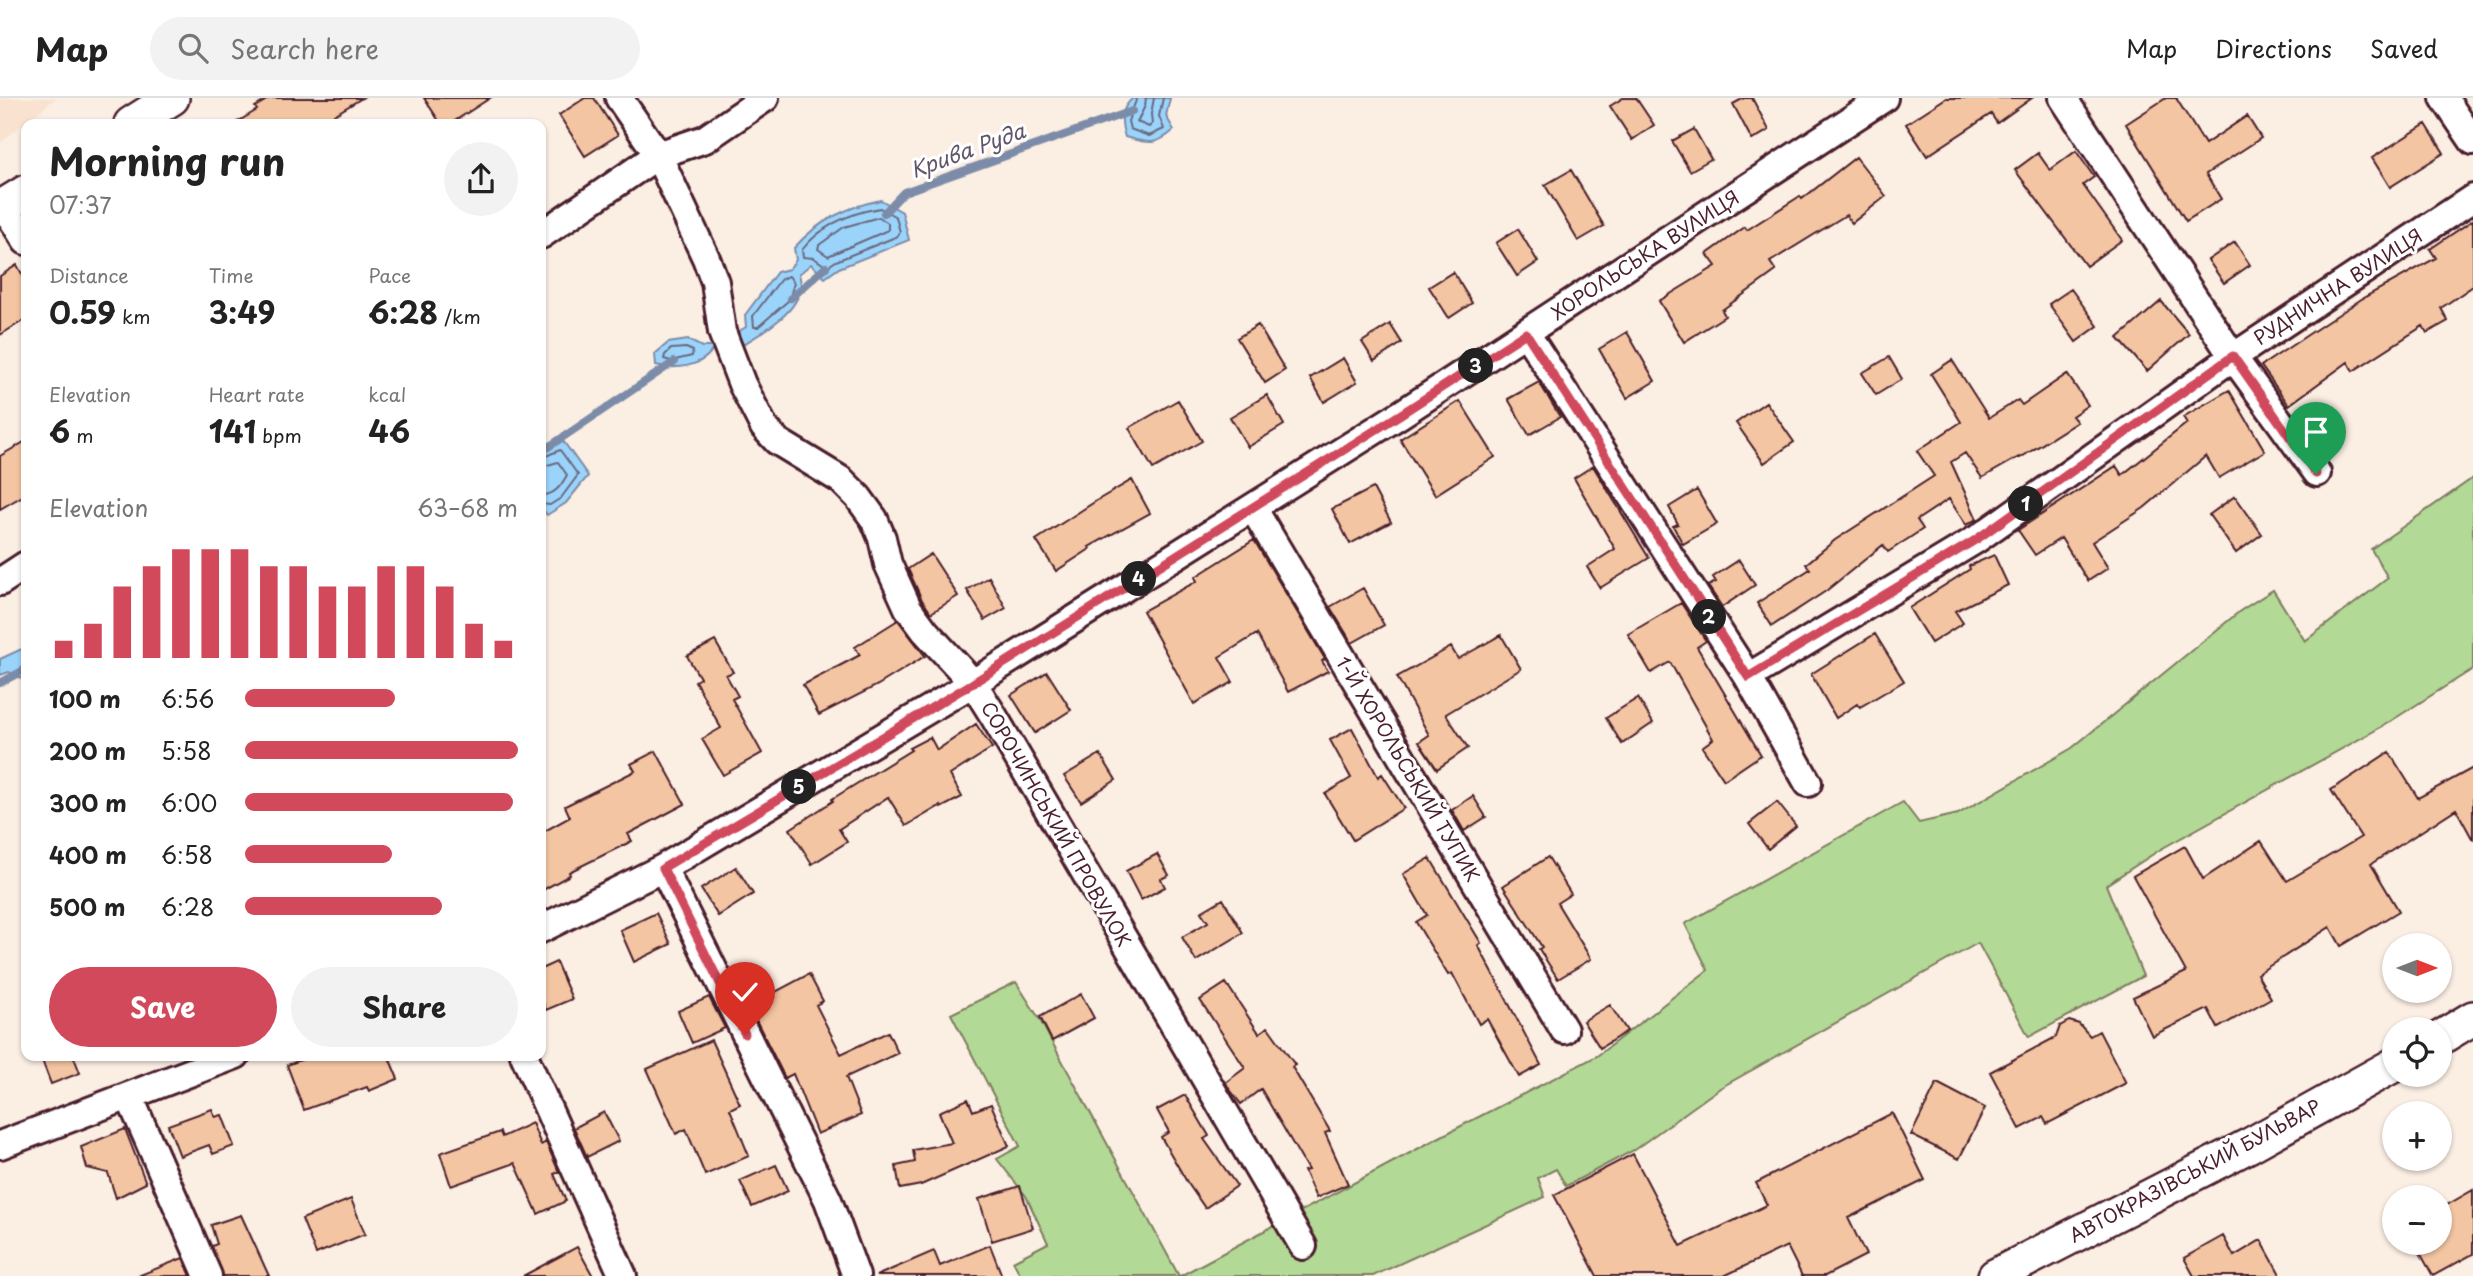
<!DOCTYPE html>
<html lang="en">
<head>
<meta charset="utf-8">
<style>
	:root { --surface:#fff; --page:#f2f2f2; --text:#222; --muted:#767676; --line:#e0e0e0; --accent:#d1495b }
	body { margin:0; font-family:"Playpen Sans",sans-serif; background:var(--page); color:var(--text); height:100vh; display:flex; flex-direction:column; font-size:26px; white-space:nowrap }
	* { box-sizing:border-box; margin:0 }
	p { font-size:23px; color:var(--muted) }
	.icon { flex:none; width:38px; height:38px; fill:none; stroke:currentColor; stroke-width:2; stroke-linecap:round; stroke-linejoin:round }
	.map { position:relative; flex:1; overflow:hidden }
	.sheet { position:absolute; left:21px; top:21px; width:525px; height:942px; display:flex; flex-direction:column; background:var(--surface); border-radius:14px; box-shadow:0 2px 5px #0004 }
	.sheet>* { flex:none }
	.needle { width:46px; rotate:90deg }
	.buttons { position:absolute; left:2382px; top:835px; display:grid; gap:14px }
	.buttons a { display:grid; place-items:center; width:70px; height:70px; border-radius:50%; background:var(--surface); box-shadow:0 2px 5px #0004; font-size:35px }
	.pin { position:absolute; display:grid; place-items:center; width:60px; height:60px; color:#fff; margin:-72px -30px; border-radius:50% 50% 50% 0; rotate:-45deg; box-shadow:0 0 7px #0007 }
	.pin .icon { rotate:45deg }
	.km { position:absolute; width:35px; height:35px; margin:-18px; border-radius:50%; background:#222; color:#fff; font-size:19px; line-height:35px; text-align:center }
	.round { display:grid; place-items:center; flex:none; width:74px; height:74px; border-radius:37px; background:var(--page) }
	.head { display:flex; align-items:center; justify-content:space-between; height:119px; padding:0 28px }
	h1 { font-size:38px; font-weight:700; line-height:52px }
	.figures { display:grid; grid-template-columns:repeat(3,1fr); gap:10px; height:119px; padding:7px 28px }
	.figures div { display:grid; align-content:center }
	.figures b { font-size:30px; font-weight:700 }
	.figures small { font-size:19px; font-weight:400 }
	.figures p { font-size:19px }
	.chart { height:196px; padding:14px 28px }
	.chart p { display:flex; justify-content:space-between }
	.chart svg { width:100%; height:126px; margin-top:7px; stroke:var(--accent); stroke-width:6 }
	.cta { display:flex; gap:14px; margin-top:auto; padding:14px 28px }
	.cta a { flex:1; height:80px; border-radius:42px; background:var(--accent); color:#fff; font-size:28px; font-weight:700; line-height:80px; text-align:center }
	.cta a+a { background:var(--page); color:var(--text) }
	ul { padding:0 28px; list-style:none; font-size:23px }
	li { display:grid; grid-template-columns:112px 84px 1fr; align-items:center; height:52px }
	li i { height:18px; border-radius:9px; background:var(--accent) }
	header { display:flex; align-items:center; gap:42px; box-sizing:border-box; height:98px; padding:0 35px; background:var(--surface); border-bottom:2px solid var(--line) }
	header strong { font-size:33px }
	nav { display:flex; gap:38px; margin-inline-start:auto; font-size:24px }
	.search { width:490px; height:63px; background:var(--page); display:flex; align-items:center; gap:18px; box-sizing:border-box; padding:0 24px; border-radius:38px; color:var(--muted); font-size:26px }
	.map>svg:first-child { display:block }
	.built { fill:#f9e2d0 }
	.green { fill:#b2d995; stroke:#7e7c60; stroke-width:2 }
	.water { fill:#9bd4fb; stroke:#7b8ca8; stroke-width:2 }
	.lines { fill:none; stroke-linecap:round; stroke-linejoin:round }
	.shore { stroke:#6a677e; stroke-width:2 }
	.stream { stroke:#7b8ca8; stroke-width:8 }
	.building { fill:#f3c5a2; stroke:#4a1f2b; stroke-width:2 }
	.minor-casing { stroke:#4a1f2b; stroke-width:32 }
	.tertiary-casing { stroke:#4a1f2b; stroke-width:38 }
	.minor { stroke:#fff; stroke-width:26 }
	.tertiary { stroke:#fff; stroke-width:33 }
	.route-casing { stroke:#fff; stroke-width:14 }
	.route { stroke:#d1495b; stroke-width:9 }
	.labels { text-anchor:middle; stroke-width:6; stroke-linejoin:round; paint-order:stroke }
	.street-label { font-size:19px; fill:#4a1f2b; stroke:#fff }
	.water-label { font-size:21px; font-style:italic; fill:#625569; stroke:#fff }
</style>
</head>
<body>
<header>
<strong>Map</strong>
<div class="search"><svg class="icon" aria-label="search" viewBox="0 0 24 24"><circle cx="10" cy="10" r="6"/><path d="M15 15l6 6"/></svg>Search here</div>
<nav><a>Map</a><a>Directions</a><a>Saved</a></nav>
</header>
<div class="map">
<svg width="2473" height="1178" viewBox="0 0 2473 1178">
	<rect width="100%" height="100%" fill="#fbeee3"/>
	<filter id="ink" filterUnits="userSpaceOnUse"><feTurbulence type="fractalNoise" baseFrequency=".0143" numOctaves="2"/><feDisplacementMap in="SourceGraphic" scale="14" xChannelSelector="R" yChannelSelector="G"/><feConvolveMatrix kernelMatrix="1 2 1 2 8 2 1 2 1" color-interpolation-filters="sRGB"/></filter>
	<g filter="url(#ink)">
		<path class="built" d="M0,0H56L0,45Z"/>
		<path class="green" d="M2473,380V571L2383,628L2161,751L2106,787L2143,878L2029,939L1978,845L1720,990L1634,1052L1566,1088L1556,1071L1538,1080L1545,1099L1373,1178H1180L1436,1041L1597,958L1708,872L1685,826L1903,704L1919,725L1958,716L2072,650L2240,513L2273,492L2305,543L2388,480L2371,451Z
			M1016,884L1040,922L1179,1178H1021L1013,1163L1048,1145L1026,1098L997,1061L1020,1048L951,916Z"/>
		<path class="water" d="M1133,0H1170L1166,18L1174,32C1155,49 1147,45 1125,39C1120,23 1120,11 1133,0Z
			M881,102L902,114L909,142L839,170L825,180L811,166L799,176C810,208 765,233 742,247L736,235L746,229L745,217L777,174L789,171L796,162L794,150C818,123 846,109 881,102Z
			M688,242L702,249H714C704,269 676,272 656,267L655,256L668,245Z
			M561,340L588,378L566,405L547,417L541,409V355Z
			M26,549L24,582L9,574L0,577V561Z"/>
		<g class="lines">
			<path class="shore" d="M1137,0L1128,23L1130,31L1149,38L1164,31L1159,18L1163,0
				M1146,0L1145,8L1137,24L1149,29L1152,26L1151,16L1154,0
				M880,110L896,119L900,134L898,138L836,163L827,169L814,160L803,159L802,152C821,128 850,115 880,110Z
				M879,119L888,125V132L828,158L818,151L819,147L844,129Z
				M789,178L794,185L789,202L758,229H754L753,218L781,181Z
				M686,250L693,253L692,258L671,263L664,261L665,257L671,251Z
				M541,360L560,352L578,377L561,400L550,407L541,406
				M541,369L558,364L567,377C561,388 554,398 541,397"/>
			<path class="stream" d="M884,115L904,94L1132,13
				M791,200L826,169
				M541,354L674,264
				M0,585L26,571"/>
		</g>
		<path class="building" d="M270,0H362L319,26H234L257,12L255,9Z
			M424,0H490L450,26H441Z
			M585,0H594L618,37L585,58L559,17Z
			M1623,0H1636L1654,27L1632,42L1610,8Z
			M1744,0H1752L1769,32L1752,42L1733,6Z
			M1946,0H2032L1997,25L1991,16L1927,58L1906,26Z
			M2166,0H2176L2205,46L2247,18L2261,40L2206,76L2221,101L2186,123L2126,26Z
			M2426,26L2444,55L2390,89L2372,60Z
			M1694,31L1711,61L1690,73L1672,43Z
			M2076,53L2094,79L2083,87L2122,142L2086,168L2015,72L2038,55L2050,72Z
			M1856,59L1886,98L1852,125L1846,117L1770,164L1776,173L1722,212L1725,218L1684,244L1659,203L1716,168L1707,156L1745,129L1747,132L1800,98L1802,101Z
			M1571,72L1604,128L1578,143L1545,87Z
			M2473,122V188L2441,210L2448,223L2427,235L2423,228L2353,273L2348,264L2289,307L2261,268L2363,200L2436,160L2430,151Z
			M1518,131L1538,164L1517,178L1496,145Z
			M2235,144L2250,167L2224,185L2208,162Z
			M17,167L26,183V221L0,237V178Z
			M1453,174L1472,205L1449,220L1429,189Z
			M2071,191L2098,228L2076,244L2049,206Z
			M2161,203L2189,236L2147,273L2118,240Z
			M1390,226L1402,245L1374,263L1362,244Z
			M1258,227L1285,272L1265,285L1237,240Z
			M1627,234L1655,283L1627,300L1599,251Z
			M1889,259L1902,281L1876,297L1862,275Z
			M1343,260L1357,284L1324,304L1310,280Z
			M1952,262L1989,320L2018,302L2022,307L2067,276L2088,307L2072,318L2077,324L2020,360L2019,359L1982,380L1965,355L1951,364L1977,421L1966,427L1949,401L1917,422L1923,431L1888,454L1883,447L1826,493L1772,528L1757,505L1810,471L1806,466L1835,442L1934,378L1917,353L1961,324L1931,276Z
			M1539,284L1560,319L1529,337L1508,301Z
			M2229,292L2265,353L2219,380L2206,358L2144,410L2092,444L2108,470L2088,483L2061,440L2035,457L2018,432L2116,368L2122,377L2187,325L2183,319Z
			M1267,297L1284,327L1248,349L1230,319Z
			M1178,302L1202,343L1153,371L1129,330Z
			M1460,303L1495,359L1435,397L1400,341Z
			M1766,304L1794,344L1764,365L1736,325Z
			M26,343V396L0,411V358Z
			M1593,368L1649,460L1600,490L1587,469L1615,451L1574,380Z
			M1132,382L1150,415L1089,449L1090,451L1056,473L1036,442L1096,403Z
			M1373,390L1391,424L1350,446L1332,411Z
			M1697,392L1717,426L1683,446L1673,428L1678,426L1669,409Z
			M2235,398L2262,436L2236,455L2209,417Z
			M1254,442L1325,561L1322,563L1328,573L1288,594L1257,536L1219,559L1233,584L1194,606L1143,513L1197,483L1195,479Z
			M931,456L958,498L931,515L922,502L908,471Z
			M1994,457L2008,487L1955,513L1963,525L1931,545L1909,510L1970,471L1969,468Z
			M1739,462L1755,487L1722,509L1708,488L1716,484L1713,479Z
			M989,479L1006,510L985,522L967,492Z
			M1363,490L1384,527L1352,545L1330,509Z
			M1681,505L1706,543L1697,549L1761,657L1724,682L1702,649L1713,641L1670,564L1651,575L1628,536Z
			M898,522L925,558L878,587L819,617L803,587L860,557L855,549Z
			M1875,536L1904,583L1860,609L1857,606L1836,620L1811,576Z
			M1501,537L1521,571L1446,616L1468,650L1437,671L1419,644L1429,637L1397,579L1451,549L1458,561Z
			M715,543L733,574L726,577L738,598L732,601L762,655L723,677L702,641L721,630L695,583L700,580L687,558Z
			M1047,574L1071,612L1035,635L1011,597Z
			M1638,600L1653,625L1622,646L1606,620Z
			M976,626L992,650L950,677L962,699L941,710L940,708L906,728L888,699L839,731L847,744L812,766L790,731L833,703L832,701L911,652L909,650L930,639L937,652Z
			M1352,630L1378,679L1382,676L1404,710L1353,742L1325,696L1351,680L1330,642Z
			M656,653L685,706L628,736L632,743L569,774L570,777L541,793V735L570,719L565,708L635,673L631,666Z
			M2389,654L2418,700L2473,670V742L2456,711L2371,766L2399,813L2341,848L2330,829L2257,876L2271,900L2218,930L2208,911L2152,938L2133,899L2186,874L2133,778L2185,748L2203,781L2261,743L2287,783L2361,739L2331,692Z
			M1100,656L1116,682L1081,704L1064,678Z
			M1473,698L1486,719L1464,733L1452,712Z
			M1777,704L1796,728L1768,751L1749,726Z
			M1157,756L1169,777L1161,781L1165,789L1141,802L1126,773Z
			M1548,759L1571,796L1557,805L1591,861L1558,881L1539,851L1542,849L1503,788Z
			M1430,760L1481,845L1478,847L1541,967L1519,979L1487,921L1479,926L1452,875L1448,877L1416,824L1427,817L1403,776Z
			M736,769L753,796L718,818L701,791Z
			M1223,801L1243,835L1196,863L1182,839L1208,824L1201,814Z
			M656,815L671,846L634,864L620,832Z
			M556,864L572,901L546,912L541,899V871Z
			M809,876L823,903L816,907L841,956L888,934L898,955L846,979L861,1017L817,1036L793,976L785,980L749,908Z
			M1226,885L1259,935L1268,929L1295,967L1292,969L1330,1033L1325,1035L1348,1086L1316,1100L1304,1073L1308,1072L1261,991L1241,1006L1228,989L1226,984L1245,970L1200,902Z
			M1081,896L1094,920L1052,943L1040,919Z
			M709,899L725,930L692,945L678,913Z
			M1610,907L1627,933L1600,950L1583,923Z
			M2069,923L2079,926L2090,938L2099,933L2126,985L2047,1026L2043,1019L2020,1031L1990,974L2056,939L2060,928Z
			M711,942L740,1006L730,1011L749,1058L705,1077L686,1031L676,1036L647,971Z
			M40,957H73L80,975L51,986Z
			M314,957H388L398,981L369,993L367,989L304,1012L287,967Z
			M1937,985L1985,1010L1959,1061L1911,1037Z
			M1185,997L1209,1038L1204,1041L1237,1088L1205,1110L1187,1084L1161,1039L1169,1034L1157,1012Z
			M968,1001L973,1013L991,1006L1009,1048L921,1087L900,1091L896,1068L915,1064L913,1052L952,1045L939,1014Z
			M212,1011L215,1019L222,1017L234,1048L213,1056L209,1047L180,1058L168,1027Z
			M604,1014L619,1043L587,1059L574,1030Z
			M1892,1015L1925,1082L1848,1120L1866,1157L1825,1178H1802L1787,1148L1724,1178H1597L1554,1097L1633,1056L1681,1148L1767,1107L1756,1085Z
			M532,1025L541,1047L546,1044L559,1074L554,1076L566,1103L538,1116L515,1065L451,1088L440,1055L500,1034L502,1039Z
			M125,1031L146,1085L116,1100L108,1075L87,1070L81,1049Z
			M776,1067L788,1093L752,1109L740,1083Z
			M1020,1088L1033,1130L992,1143L979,1101Z
			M2473,1092V1156L2433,1178L2414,1144H2440V1111Z
			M351,1101L365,1136L316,1156L302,1121Z
			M241,1117L269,1178H223L212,1148L217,1146L211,1127Z
			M2223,1138L2234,1158L2261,1142L2281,1178H2194L2184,1160Z
			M990,1147L1002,1178H876L934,1153L940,1168Z
			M577,1149L593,1178H523Z
			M183,1160L191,1178H141L140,1177Z"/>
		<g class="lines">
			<g class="minor-casing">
				<path id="minor" d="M619,0L658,57L706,160L715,184L722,234L742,286L764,329L777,343L841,382L858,399L874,421L882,440L888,466L908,510L925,533L973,585L993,617L1303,1148
					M2063,0L2233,259L2317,375
					M2444,0L2473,43
					M4,108L26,143
					M541,137L658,57L705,41L765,0
					M1526,235L1748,579L1808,685
					M1253,410L1564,932
					M0,484L26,467
					M1748,579L1977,441L2233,259L2473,100
					M663,770L828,1102L856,1178
					M541,831L663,770L973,585L1401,316L1884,0
					M524,957L623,1178
					M129,998L208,1178
					M0,1047L236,957"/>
			</g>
			<g class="tertiary-casing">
				<path id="tertiary" d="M131,26L172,0
					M0,110L26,94
					M2440,940L2473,920
					M1995,1178L2250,1047L2394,967"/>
			</g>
			<use href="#minor" class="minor"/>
			<use href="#tertiary" class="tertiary"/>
		</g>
	</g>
	<g class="lines" filter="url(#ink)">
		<g class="route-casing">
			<path id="route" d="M745,936L663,770L973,585L1401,316L1526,235L1748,579L1977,441L2233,258L2316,376"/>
		</g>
		<use href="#route" class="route"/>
	</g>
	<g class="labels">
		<g class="street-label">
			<text transform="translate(1645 157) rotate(-33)" y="7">ХОРОЛЬСЬКА ВУЛИЦЯ</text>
			<text transform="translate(2338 189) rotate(-33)" y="7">РУДНИЧНА ВУЛИЦЯ</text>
			<text transform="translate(1408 671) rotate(59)" y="7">1-Й ХОРОЛЬСЬКИЙ ТУПИК</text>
			<text transform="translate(1056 726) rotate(60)" y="7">СОРОЧИНСЬКИЙ ПРОВУЛОК</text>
			<text transform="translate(2195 1073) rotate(-28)" y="7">АВТОКРАЗІВСЬКИЙ БУЛЬВАР</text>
		</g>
		<g class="water-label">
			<text transform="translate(968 53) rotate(-20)" y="7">Крива Руда</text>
		</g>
	</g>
</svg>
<div class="buttons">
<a><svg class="needle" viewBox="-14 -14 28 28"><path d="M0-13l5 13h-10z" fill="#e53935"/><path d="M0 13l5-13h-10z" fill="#767676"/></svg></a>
<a><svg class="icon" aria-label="locate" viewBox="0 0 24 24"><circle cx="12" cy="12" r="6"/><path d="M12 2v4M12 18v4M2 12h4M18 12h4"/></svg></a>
<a>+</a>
<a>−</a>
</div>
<div class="pin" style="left:2316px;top:376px;background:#1e9e55"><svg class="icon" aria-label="arrive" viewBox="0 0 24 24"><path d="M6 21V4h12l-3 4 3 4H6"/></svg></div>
<div class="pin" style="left:745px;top:936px;background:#d93025"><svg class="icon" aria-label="check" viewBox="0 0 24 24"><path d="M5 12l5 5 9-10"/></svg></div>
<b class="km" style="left:2026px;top:406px">1</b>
<b class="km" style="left:1709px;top:519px">2</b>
<b class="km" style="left:1476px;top:268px">3</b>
<b class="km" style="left:1139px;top:481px">4</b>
<b class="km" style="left:799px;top:689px">5</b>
<section class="sheet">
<div class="head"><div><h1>Morning run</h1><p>07:37</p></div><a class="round"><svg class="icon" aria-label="share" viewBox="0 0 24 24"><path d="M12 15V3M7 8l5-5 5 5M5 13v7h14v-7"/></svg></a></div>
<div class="figures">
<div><p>Distance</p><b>0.59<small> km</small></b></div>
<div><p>Time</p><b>3:49</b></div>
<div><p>Pace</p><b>6:28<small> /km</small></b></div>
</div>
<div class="figures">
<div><p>Elevation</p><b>6<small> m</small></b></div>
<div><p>Heart rate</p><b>141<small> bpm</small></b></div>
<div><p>kcal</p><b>46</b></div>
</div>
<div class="chart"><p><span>Elevation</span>63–68 m</p>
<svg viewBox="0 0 160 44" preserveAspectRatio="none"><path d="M5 44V38M15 44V32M25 44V19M35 44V12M45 44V6M55 44V6M65 44V6M75 44V12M85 44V12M95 44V19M105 44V19M115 44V12M125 44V12M135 44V19M145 44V32M155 44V38"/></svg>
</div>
<ul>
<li><b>100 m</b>6:56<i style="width:55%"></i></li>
<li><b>200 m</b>5:58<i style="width:100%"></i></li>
<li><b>300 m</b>6:00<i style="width:98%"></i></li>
<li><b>400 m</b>6:58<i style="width:54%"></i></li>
<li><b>500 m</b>6:28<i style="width:72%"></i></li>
</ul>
<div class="cta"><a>Save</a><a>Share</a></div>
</section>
</div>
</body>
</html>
